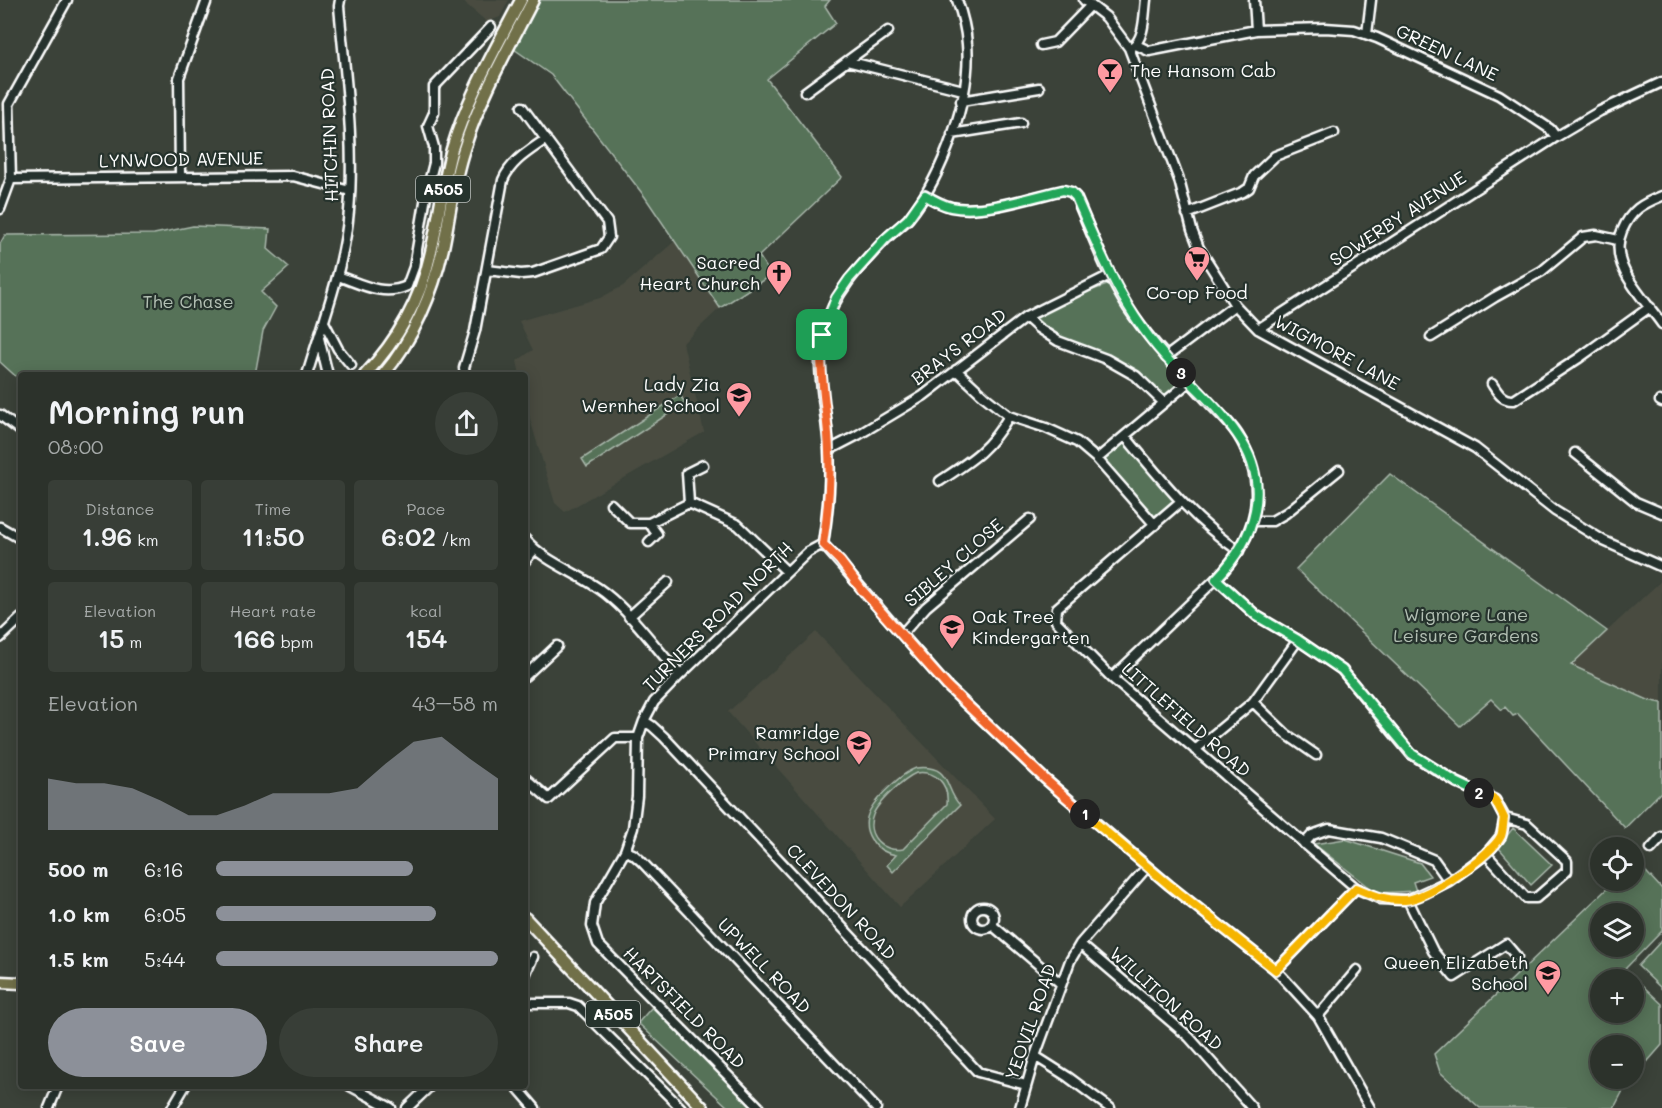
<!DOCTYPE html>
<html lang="en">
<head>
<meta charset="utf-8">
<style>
	:root { --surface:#2c322b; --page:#383e37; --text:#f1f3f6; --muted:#a6aaa9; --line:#484d47; --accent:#8c9099 }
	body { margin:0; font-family:Mali,sans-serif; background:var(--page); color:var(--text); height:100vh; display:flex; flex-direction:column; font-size:22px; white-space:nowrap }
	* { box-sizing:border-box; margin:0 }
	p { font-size:20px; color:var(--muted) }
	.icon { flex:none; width:33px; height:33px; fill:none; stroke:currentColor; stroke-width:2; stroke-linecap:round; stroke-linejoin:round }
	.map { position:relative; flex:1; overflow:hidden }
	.side { position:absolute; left:18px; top:372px; width:510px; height:717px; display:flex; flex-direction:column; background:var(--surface); border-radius:6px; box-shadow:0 3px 15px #0003,0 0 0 2px var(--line) }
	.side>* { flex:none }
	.buttons { position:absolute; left:1590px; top:837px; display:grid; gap:12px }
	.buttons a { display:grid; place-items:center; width:54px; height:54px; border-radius:50%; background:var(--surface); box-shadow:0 3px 15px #0003,0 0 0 2px var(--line); font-size:30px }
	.pin { position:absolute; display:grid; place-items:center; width:51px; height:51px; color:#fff; margin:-26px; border-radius:12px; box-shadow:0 3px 9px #0006 }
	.km { position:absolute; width:30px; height:30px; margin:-15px; border-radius:50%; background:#222; color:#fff; font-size:16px; line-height:30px; text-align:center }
	.round { display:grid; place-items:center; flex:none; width:63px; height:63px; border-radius:32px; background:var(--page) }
	.overview { display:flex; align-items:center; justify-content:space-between; height:102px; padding:0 30px }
	h1 { font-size:33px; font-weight:600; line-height:45px }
	.metrics { display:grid; grid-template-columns:repeat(3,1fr); gap:9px; height:102px; padding:6px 30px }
	.metrics div { display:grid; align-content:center; border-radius:6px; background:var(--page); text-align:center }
	.metrics b { font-size:26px; font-weight:600 }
	.metrics small { font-size:16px; font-weight:400 }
	.metrics p { font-size:16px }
	.chart { height:168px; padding:12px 30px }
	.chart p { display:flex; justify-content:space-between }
	.chart svg { width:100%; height:108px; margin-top:6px; fill:var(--accent); opacity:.7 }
	.button { display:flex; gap:12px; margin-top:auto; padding:12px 30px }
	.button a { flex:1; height:69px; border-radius:36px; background:var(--accent); color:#fff; font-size:24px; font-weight:600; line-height:69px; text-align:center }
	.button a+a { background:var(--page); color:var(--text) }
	ul { padding:0 30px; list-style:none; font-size:20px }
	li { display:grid; grid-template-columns:96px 72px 1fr; align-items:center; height:45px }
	li i { height:15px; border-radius:8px; background:var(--accent) }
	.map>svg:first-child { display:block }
	.built { fill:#494c41 }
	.green { fill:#567259; stroke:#aab8ac; stroke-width:1.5; fill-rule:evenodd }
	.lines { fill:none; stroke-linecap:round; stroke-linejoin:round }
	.minor-casing { stroke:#fff; stroke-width:13 }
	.major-casing { stroke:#fff; stroke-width:15 }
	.minor { stroke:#26332d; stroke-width:8 }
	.major { stroke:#71704a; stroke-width:10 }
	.split-1-casing { stroke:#fff; stroke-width:12 }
	.split-2-casing { stroke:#fff; stroke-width:12 }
	.split-3-casing { stroke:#fff; stroke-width:12 }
	.split-4-casing { stroke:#fff; stroke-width:12 }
	.split-1 { stroke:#f0652b; stroke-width:8 }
	.split-2 { stroke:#f5b400; stroke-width:8 }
	.split-3 { stroke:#22a559; stroke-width:8 }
	.split-4 { stroke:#22a559; stroke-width:8 }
	.labels { text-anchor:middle; stroke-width:4.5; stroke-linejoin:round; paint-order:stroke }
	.shield { fill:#26332d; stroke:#bec2c0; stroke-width:1.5 }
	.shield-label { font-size:16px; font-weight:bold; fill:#fff }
	.street-label { font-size:18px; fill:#fff; stroke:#26332d }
	.poi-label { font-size:18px; fill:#fff; stroke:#26332d; text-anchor:end }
	.park-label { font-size:18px; fill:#b3c0b4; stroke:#26332d }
</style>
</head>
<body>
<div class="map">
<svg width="1662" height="1108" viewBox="0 0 1662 1108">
	<rect width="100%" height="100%" fill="#3b4239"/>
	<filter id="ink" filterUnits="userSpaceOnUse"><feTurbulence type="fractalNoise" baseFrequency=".0167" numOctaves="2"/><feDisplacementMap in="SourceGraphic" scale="12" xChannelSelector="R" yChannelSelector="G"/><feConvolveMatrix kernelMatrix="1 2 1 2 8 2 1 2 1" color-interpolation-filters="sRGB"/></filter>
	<g filter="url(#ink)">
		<path class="built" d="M461,0H509L500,17L487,22Z
			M675,241L720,308L683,343L704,432L565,512L555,503L525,402V375H520L517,361L533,350L519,321L600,298L623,286Z
			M1662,580V791L1625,828L1518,714Z
			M816,632L995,819L900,907L728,712Z"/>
		<path class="green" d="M526,0H529C517,23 505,46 493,69C487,81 479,94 475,106C446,200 442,297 376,375H371L420,302L448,185L464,127L478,93Z
			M538,0H830L825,6L836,23L767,79L842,177L759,256L771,275L720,308L645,197L551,75L514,49Z
			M193,226L270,229L268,249L289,267L261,292L276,307L263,331L255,375H21V381L0,362V244L5,235L154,234Z
			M1110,284C1130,323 1154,349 1183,381L1164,397L1139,375L1060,338L1042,328L1032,318L1078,295Z
			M680,395L685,403L587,467L582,459Z
			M1125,442L1173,501L1153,517L1104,460Z
			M1390,474L1607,631L1571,665L1648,700L1662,703V791L1625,828L1518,714L1513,716L1505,707L1502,710L1491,699L1460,726L1296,569Z
			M916,768C953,764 944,790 960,805L893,872L887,865L896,855C875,852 859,831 870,810C877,797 902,773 916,768ZM916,773C936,770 949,784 947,804L903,849C883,853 865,835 873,815C877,803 904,778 916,773Z
			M1513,828L1552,865L1531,885L1498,847Z
			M1345,839L1420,863L1430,876L1413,882L1416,891L1377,893L1314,844Z
			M1636,861L1662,889V931L1625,969L1662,1004V1045L1634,1077V1046H1600V1078L1632,1079L1626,1085L1614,1108H1480L1440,1072L1434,1054L1615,881L1634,880V863ZM1600,914H1634V946H1600ZM1600,980H1634V1012H1600Z
			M1662,940V989L1638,966Z
			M652,1007L755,1108H729L638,1023Z"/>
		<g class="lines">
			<g class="minor-casing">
				<path id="minor" d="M957,0C962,14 966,29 967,44C972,97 942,177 909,218C902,226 893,231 886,239C859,267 834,293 823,332C814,365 827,414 829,449C831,481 828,512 823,544L947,686L1045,779L1169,885L1276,970L1318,1016L1370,1108
					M1084,0L1106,17L1129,48L1179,180L1192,230L1199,248L1235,305L1258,329L1475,448L1555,511L1604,541L1662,567
					M1254,0L1256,30
					M1367,34L1371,0
					M1041,45L1055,42L1091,5
					M1136,45L1149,51L1256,30L1325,28L1354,30L1377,38L1499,95L1550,129L1556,137
					M1132,47C1145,39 1144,14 1146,0
					M847,61L963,90
					M805,92L888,31
					M961,101L1039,88
					M952,134L1021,123
					M180,176L179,78L207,0
					M11,179L293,176L350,191
					M925,195C933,200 941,204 951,207C983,214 1031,197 1063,190L1071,192L1076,197C1092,234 1106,274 1128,308C1152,344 1183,373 1211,405C1220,414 1231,424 1238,435C1270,488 1257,537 1216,579L1112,678
					M1662,196C1642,204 1631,210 1622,231C1607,265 1644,298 1662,324
					M0,209L11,179L9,104L67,0
					M1187,214L1243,192L1249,188L1254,176L1275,156L1334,133
					M487,270L521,274L533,273L601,249L609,237L607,222L522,107
					M338,276C361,284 383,297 407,286L414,267L427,190L434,163V147L428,126L434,113V87L491,27
					M1026,317L1038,328L1058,341L1106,359L1136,376L1164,403
					M324,322L338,349L351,365
					M1258,329L1556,137L1600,111L1662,82
					M1431,337L1495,297L1542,271L1583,237L1596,235L1618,240
					M319,338L328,375
					M1166,357L1235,305
					M956,370L985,397L1009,416L1046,428L1077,442L1097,459L1155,525
					M307,375C323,321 344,268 349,211C355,143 345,74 339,6L340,0
					M465,375L464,368L475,331L503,180C511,161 529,151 546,139
					M1492,384C1498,393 1502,401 1514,400L1579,358L1650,307
					M1660,401L1662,402
					M0,415L21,431
					M1125,436C1160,478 1193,520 1239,551
					M829,450L858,435L923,396L1026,317L1110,275
					M1575,453L1636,502L1662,513
					M1097,459L1190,381
					M940,481C972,460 989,450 1009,416
					M1180,502L1057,608L1056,621L1112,678L1356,888L1381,899L1408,900L1449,881
					M689,503L687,473L703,465
					M611,504L630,523H649L689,503L738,525L787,572
					M1254,521H1272L1286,513L1339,470
					M649,523L657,534L649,542
					M0,527L21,539
					M525,539C546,564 580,573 605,593C633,615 656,648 680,675
					M525,561L534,550
					M1216,579L1257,616L1298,640L1342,670L1411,754L1456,782L1495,800L1505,818L1501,836L1486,854L1449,881L1434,860L1381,838L1329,829L1312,835L1304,844
					M629,617L668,582
					M902,634L926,607L1030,519
					M0,638L21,618
					M525,676L557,646
					M1253,702L1286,734L1316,755
					M644,721L652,726L664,737L978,1072L1026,1085
					M1195,750L1253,702L1298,640
					M525,778L549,799L615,738H638
					M1651,849L1662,837
					M625,851L633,854L641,861L876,1108
					M1486,854L1526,898H1536L1567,871V861L1527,824L1505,818
					M1408,900L1433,951L1454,977L1506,944L1517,957
					M972 918a11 11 0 1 1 22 0a11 11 0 1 1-22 0Z
					M992,925L1060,983
					M1080,944L1189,1037L1252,1108
					M1276,970L1356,888
					M525,975L533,957
					M525,1003H569L578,1006L681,1108
					M1318,1016L1357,970
					M1035,1056L1068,1077L1110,1108
					M350,1086L391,1108
					M516,1086L535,1108
					M49,1108L58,1086
					M172,1108L185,1086
					M407,1108L430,1086
					M760,1108L598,944L592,926L595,903L625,851L633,828L637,796L638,738L644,721L654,702L680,675L787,572L808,552L823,544
					M1020,1108L1035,1056L1070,961L1080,944L1147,867"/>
			</g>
			<g class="major-casing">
				<path id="major" d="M365,375C397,341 420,301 430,256C439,221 442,184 452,149C468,96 496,48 521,0
					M383,375C413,340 433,293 443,248C450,215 453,181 464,149C480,97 508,49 533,0
					M525,918L703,1108
					M0,982L21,983"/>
			</g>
			<use href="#minor" class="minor"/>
			<use href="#major" class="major"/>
		</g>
	</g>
	<g class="lines" filter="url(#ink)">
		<g class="split-1-casing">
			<path id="split-1" d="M822,335C818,374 828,412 829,451C831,483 828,512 823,544L840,561L862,590L947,686L1045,779L1085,814"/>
		</g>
		<g class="split-2-casing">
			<path id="split-2" d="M1085,814L1169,885L1276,970L1356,888C1373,895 1385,901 1405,900C1427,899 1491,856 1501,836C1503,831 1503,823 1504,818L1495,800L1479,793"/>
		</g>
		<g class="split-3-casing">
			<path id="split-3" d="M1181,373C1198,389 1224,415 1237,434C1273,485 1256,538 1216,579L1257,616L1298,640L1342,670L1412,754L1456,782L1479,793"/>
		</g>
		<g class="split-4-casing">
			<path id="split-4" d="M822,335L836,298L849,279L885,239L908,219L925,195C933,200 941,205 951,207C983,214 1031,197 1063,190L1071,192L1076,197C1104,262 1128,322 1181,373"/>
		</g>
		<use href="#split-1" class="split-1"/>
		<use href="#split-2" class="split-2"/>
		<use href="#split-3" class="split-3"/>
		<use href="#split-4" class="split-4"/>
	</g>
	<defs>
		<g id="bar-pin" transform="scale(1.35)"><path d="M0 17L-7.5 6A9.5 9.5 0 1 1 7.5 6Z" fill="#ff9aa2" stroke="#26332d"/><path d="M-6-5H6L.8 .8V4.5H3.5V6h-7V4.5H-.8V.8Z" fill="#111"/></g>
		<g id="supermarket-pin" transform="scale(1.35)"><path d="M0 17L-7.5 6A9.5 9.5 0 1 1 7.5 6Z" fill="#ff9aa2" stroke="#26332d"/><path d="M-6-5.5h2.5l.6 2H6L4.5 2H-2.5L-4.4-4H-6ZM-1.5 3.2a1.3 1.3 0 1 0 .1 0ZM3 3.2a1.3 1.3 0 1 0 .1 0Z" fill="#111"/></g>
		<g id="church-pin" transform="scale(1.35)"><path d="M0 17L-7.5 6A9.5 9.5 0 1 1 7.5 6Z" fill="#ff9aa2" stroke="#26332d"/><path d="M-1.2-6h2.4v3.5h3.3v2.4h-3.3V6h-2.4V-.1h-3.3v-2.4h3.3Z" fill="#111"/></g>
		<g id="school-pin" transform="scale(1.35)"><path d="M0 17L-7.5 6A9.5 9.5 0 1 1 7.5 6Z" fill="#ff9aa2" stroke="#26332d"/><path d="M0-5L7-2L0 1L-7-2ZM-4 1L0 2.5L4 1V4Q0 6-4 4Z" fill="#111"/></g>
	</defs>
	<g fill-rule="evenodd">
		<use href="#bar-pin" x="1110" y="71"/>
		<use href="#supermarket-pin" x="1197" y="259"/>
		<use href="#church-pin" x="779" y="273"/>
		<use href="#school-pin" x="739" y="395"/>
		<use href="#school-pin" x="952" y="627"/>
		<use href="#school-pin" x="859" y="743"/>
		<use href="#school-pin" x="1548" y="973"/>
	</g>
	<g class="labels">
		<g class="shield">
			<rect x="416" y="176" width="54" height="26" rx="4.5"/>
			<rect x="586" y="1001" width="54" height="26" rx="4.5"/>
		</g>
		<g class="shield-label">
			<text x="443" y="195">A505</text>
			<text x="613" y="1020">A505</text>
		</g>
		<g class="street-label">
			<text transform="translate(1447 53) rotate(25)" y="6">GREEN LANE</text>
			<text transform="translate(330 135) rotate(-92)" y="6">HITCHIN ROAD</text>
			<text transform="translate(181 160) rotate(-1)" y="6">LYNWOOD AVENUE</text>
			<text transform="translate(1398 219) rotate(-33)" y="6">SOWERBY AVENUE</text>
			<text transform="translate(959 347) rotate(-37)" y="6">BRAYS ROAD</text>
			<text transform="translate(1337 353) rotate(28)" y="6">WIGMORE LANE</text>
			<text transform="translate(954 563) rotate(-41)" y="6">SIBLEY CLOSE</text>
			<text transform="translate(718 617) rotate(-45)" y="6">TURNERS ROAD NORTH</text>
			<text transform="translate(1186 720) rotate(41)" y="6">LITTLEFIELD ROAD</text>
			<text transform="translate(841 902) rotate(47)" y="6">CLEVEDON ROAD</text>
			<text transform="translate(764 966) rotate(46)" y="6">UPWELL ROAD</text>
			<text transform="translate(1166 999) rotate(42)" y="6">WILLITON ROAD</text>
			<text transform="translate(684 1008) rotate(45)" y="6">HARTSFIELD ROAD</text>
			<text transform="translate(1031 1022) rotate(-71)" y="6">YEOVIL ROAD</text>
		</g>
		<g class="poi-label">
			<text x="1130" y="77" text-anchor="start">The Hansom Cab</text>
			<text x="760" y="269">Sacred<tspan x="760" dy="21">Heart Church</tspan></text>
			<text x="1197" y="299" text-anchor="middle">Co-op Food</text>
			<text x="720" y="391">Lady Zia<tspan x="720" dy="21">Wernher School</tspan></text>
			<text x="972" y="623" text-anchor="start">Oak Tree<tspan x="972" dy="21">Kindergarten</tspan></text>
			<text x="840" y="739">Ramridge<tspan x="840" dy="21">Primary School</tspan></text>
			<text x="1528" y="969">Queen Elizabeth<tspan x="1528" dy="21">School</tspan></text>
		</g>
		<g class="park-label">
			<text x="188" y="308">The Chase</text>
			<text x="1466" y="621">Wigmore Lane<tspan x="1466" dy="21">Leisure Gardens</tspan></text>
		</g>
	</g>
</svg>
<div class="buttons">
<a><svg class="icon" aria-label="locate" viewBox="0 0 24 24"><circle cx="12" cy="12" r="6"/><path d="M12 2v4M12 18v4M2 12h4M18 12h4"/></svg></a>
<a><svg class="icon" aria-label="layers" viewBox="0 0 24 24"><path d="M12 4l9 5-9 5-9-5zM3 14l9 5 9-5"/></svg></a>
<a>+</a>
<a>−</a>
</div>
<div class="pin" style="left:822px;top:335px;background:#1e9e55"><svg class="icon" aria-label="arrive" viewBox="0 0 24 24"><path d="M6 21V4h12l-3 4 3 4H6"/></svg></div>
<b class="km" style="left:1085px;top:814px">1</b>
<b class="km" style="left:1479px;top:793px">2</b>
<b class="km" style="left:1181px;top:373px">3</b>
<section class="side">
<div class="overview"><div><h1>Morning run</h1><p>08:00</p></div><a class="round"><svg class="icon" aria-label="share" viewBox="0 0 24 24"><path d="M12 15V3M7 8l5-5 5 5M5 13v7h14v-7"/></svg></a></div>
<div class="metrics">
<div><p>Distance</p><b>1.96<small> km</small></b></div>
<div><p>Time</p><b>11:50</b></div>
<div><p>Pace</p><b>6:02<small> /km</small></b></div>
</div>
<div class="metrics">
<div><p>Elevation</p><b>15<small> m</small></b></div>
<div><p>Heart rate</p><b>166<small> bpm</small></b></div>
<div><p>kcal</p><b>154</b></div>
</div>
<div class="chart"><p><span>Elevation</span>43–58 m</p>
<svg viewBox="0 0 160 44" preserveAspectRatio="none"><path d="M0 44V23L10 25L20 25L30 27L40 32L50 38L60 38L70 34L80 29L90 29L100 29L110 27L120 17L130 8L140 6L150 15L160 23V44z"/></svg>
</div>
<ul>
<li><b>500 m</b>6:16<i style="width:70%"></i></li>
<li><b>1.0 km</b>6:05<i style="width:78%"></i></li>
<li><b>1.5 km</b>5:44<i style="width:100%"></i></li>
</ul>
<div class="button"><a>Save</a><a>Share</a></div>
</section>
</div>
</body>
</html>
